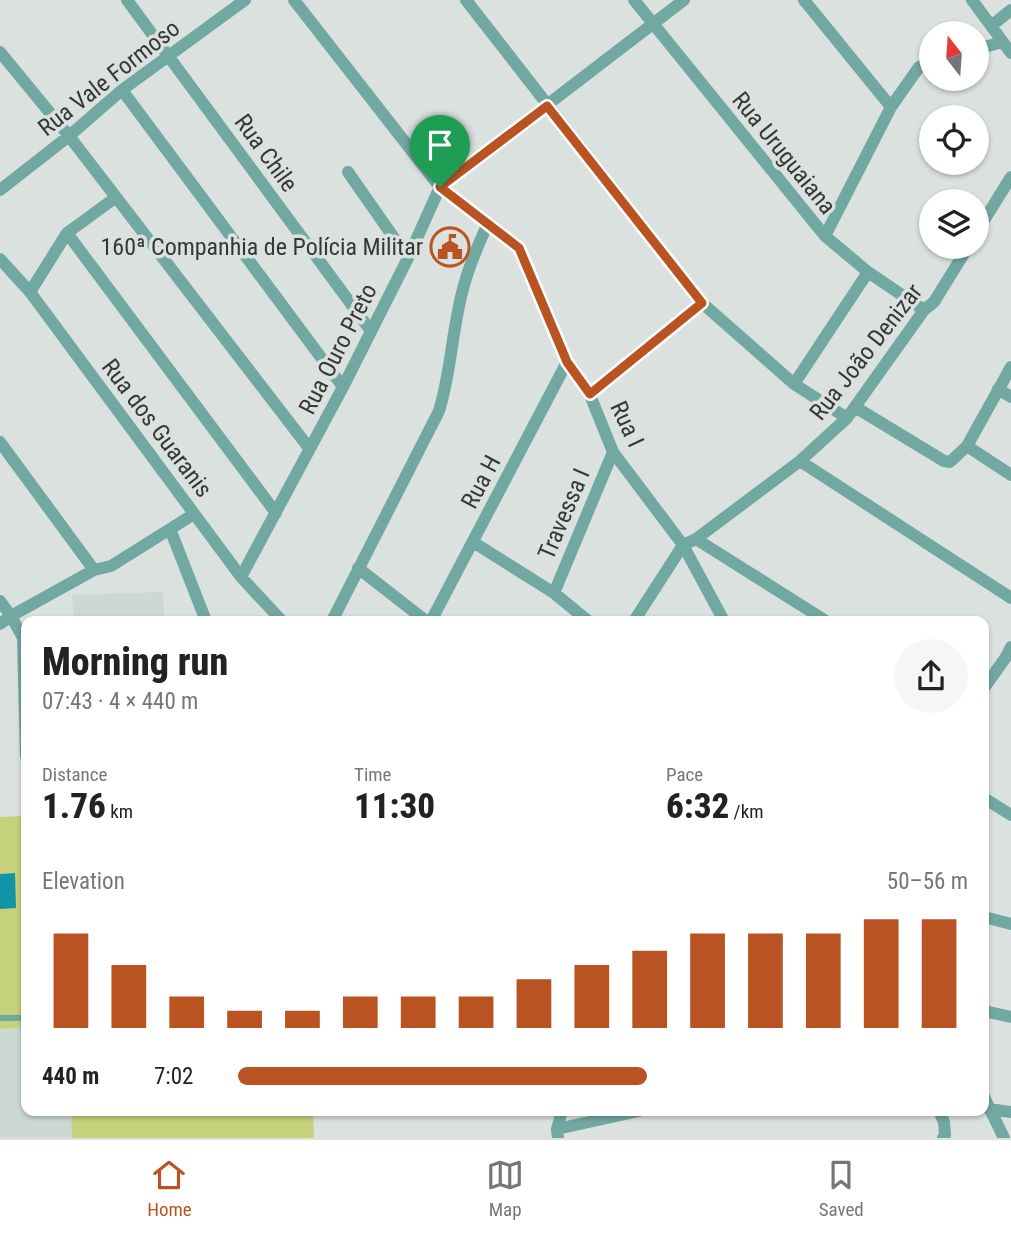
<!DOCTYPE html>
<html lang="en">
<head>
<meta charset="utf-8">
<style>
	:root { --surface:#fff; --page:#f6f6f6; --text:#222; --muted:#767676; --line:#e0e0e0; --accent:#b95422 }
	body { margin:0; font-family:"Roboto Condensed",sans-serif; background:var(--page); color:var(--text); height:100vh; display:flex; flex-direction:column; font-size:26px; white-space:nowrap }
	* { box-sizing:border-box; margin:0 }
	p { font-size:23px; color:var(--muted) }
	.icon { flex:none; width:38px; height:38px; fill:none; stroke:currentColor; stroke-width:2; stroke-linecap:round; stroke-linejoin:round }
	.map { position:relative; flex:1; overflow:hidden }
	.side { position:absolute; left:21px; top:616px; width:968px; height:500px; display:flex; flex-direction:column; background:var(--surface); border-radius:14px; box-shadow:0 2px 5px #0004 }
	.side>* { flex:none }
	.needle { width:46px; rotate:343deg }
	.tools { position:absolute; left:919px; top:21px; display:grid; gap:14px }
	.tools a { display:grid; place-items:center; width:70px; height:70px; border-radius:50%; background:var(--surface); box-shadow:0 2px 5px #0004; font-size:35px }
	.pin { position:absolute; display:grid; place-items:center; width:60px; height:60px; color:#fff; margin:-72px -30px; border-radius:50% 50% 50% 0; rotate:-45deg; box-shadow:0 0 7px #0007 }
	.pin .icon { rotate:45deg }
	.round { display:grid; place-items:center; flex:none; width:74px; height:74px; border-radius:37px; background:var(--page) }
	.overview { display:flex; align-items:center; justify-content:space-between; height:119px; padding:0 21px }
	h1 { font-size:38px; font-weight:800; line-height:52px }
	.stats { display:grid; grid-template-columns:repeat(3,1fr); gap:10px; height:119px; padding:7px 21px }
	.stats div { display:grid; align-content:center }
	.stats b { font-size:35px; font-weight:800 }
	.stats small { font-size:19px; font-weight:400 }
	.stats p { font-size:19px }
	.chart { height:196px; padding:14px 21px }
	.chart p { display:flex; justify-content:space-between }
	.chart svg { width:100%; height:126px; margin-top:7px; stroke:var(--accent); stroke-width:6 }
	ul { padding:0 21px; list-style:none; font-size:23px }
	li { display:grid; grid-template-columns:112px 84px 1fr; align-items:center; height:52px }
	li i { height:18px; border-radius:9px; background:var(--accent) }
	.tabs { display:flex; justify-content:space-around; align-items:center; height:98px; border-top:2px solid var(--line); background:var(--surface); font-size:19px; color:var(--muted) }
	.tabs a { display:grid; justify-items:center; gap:4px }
	.tabs .on { color:var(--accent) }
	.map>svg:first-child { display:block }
	.built { fill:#cbd9d2 }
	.green { fill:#c6d27b }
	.water { fill:#1393a6 }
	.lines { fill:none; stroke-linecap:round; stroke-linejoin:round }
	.lane { stroke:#72a8a2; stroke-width:6 }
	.street { stroke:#72a8a2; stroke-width:12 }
	.route-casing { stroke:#fff; stroke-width:14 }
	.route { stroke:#b95422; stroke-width:9 }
	.labels { text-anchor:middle; stroke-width:7; stroke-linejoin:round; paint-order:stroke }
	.street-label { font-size:24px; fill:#363837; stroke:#dbe1de }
	.poi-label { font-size:24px; fill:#363837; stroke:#dbe1de; text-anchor:end }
</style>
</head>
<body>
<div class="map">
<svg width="1011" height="1138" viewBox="0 0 1011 1138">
	<rect width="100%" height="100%" fill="#dbe1de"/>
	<path class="built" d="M163,592L164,621H74L72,595Z
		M26,1027V1111H71L72,1138H0V1029Z"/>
	<path class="green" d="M26,816V1027L0,1029V817Z
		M71,1111H313L314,1138H72Z"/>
	<path class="water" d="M15,873L16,908L0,909V874Z"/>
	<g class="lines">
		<path class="lane" d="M0,1018H26"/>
		<path class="street" d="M127,0L371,331
			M294,0L440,187L519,248L567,362L590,395L613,452L683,545L724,621
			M466,0L702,303L794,384L847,418
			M634,0L825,236L868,272L924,310
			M804,0L891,107
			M972,0L1011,53
			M991,26L1011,10
			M976,49L1003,42
			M0,52L69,136L309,448
			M122,90L343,387
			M348,172L408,258
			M0,190L69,136L122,90L245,0
			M67,233L276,513
			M976,233L1011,177
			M825,236L891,107L919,67L931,63
			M0,259L30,292L241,577L282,621
			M30,292L67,233L115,198
			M794,384L868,272
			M998,389L1011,397
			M590,395L702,303
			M855,407L944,461L950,462L967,446L1011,367
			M0,442L94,570
			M967,446L1011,475
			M800,461L1011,598
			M170,529L206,621
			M696,539L826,621
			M473,542L554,593L588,621
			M358,568L426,621
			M241,577L343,387L408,258L440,187L684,0
			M554,593L613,452
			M0,601L11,616L23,638L26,756
			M332,621L439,411C452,369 452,324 465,282C470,263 479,244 487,225
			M431,621L567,362
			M634,621L683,545L696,539L800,461L847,418L924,310L934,302L968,247
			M0,624L11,616L94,570L111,566L194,514
			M984,688L1006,657L1011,647
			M984,798L1011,815
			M984,917L1011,924
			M984,1011L1011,1017
			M984,1097L1004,1138
			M989,1109L1011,1112
			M939,1111L944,1122L945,1135L943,1138
			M557,1129L639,1111
			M558,1138L557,1129L562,1111"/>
	</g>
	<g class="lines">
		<g class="route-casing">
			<path id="route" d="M547,106L702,303L590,394L567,362L519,248L440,187Z"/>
		</g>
		<use href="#route" class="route"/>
	</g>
	<defs>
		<g id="civic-ring" transform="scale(2.0125)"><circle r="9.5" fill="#dbe1de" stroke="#b95422" stroke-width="1.5"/><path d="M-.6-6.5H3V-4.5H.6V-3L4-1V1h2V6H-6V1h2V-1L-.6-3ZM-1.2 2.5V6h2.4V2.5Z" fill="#b95422"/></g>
	</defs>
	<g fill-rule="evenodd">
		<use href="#civic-ring" x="450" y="247"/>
	</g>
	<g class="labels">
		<g class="street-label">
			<text transform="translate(109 78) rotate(-38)" y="8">Rua Vale Formoso</text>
			<text transform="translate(266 153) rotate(54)" y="8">Rua Chile</text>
			<text transform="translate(784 153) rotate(51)" y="8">Rua Uruguaiana</text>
			<text transform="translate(338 349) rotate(-63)" y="8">Rua Ouro Preto</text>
			<text transform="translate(866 352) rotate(-52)" y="8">Rua João Denizar</text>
			<text transform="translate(627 424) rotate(65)" y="8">Rua I</text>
			<text transform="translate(157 428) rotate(53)" y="8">Rua dos Guaranis</text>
			<text transform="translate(481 482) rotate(-62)" y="8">Rua H</text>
			<text transform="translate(564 514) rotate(-67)" y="8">Travessa I</text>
		</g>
		<g class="poi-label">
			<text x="423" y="255">160ª Companhia de Polícia Militar</text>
		</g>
	</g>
</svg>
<div class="tools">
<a><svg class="needle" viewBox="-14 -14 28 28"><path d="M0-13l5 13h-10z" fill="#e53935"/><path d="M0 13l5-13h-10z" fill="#767676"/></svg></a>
<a><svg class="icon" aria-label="locate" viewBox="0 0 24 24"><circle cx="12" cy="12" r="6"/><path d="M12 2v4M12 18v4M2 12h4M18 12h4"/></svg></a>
<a><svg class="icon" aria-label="layers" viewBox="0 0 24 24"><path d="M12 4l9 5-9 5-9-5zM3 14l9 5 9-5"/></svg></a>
</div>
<div class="pin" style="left:440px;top:187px;background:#1e9e55"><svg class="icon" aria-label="arrive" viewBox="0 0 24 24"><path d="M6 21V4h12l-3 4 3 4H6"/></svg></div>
<section class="side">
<div class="overview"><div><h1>Morning run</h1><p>07:43 · 4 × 440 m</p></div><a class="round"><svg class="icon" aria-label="share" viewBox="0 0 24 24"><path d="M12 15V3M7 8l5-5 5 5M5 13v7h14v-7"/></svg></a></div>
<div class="stats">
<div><p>Distance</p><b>1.76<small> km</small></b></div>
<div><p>Time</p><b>11:30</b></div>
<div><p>Pace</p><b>6:32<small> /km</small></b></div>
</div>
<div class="chart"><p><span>Elevation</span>50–56 m</p>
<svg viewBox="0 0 160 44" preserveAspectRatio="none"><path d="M5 44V11M15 44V22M25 44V33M35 44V38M45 44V38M55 44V33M65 44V33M75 44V33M85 44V27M95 44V22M105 44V17M115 44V11M125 44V11M135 44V11M145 44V6M155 44V6"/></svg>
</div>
<ul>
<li><b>440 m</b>7:02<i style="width:56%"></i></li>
</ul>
</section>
</div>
<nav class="tabs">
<a class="on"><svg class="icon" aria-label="home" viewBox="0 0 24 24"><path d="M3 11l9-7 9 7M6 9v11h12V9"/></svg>Home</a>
<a><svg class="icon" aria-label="map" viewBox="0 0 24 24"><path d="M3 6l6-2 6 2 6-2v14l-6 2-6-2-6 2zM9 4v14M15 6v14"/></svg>Map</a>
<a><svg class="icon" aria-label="saved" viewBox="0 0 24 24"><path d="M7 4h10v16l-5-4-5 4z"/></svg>Saved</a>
</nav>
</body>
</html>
